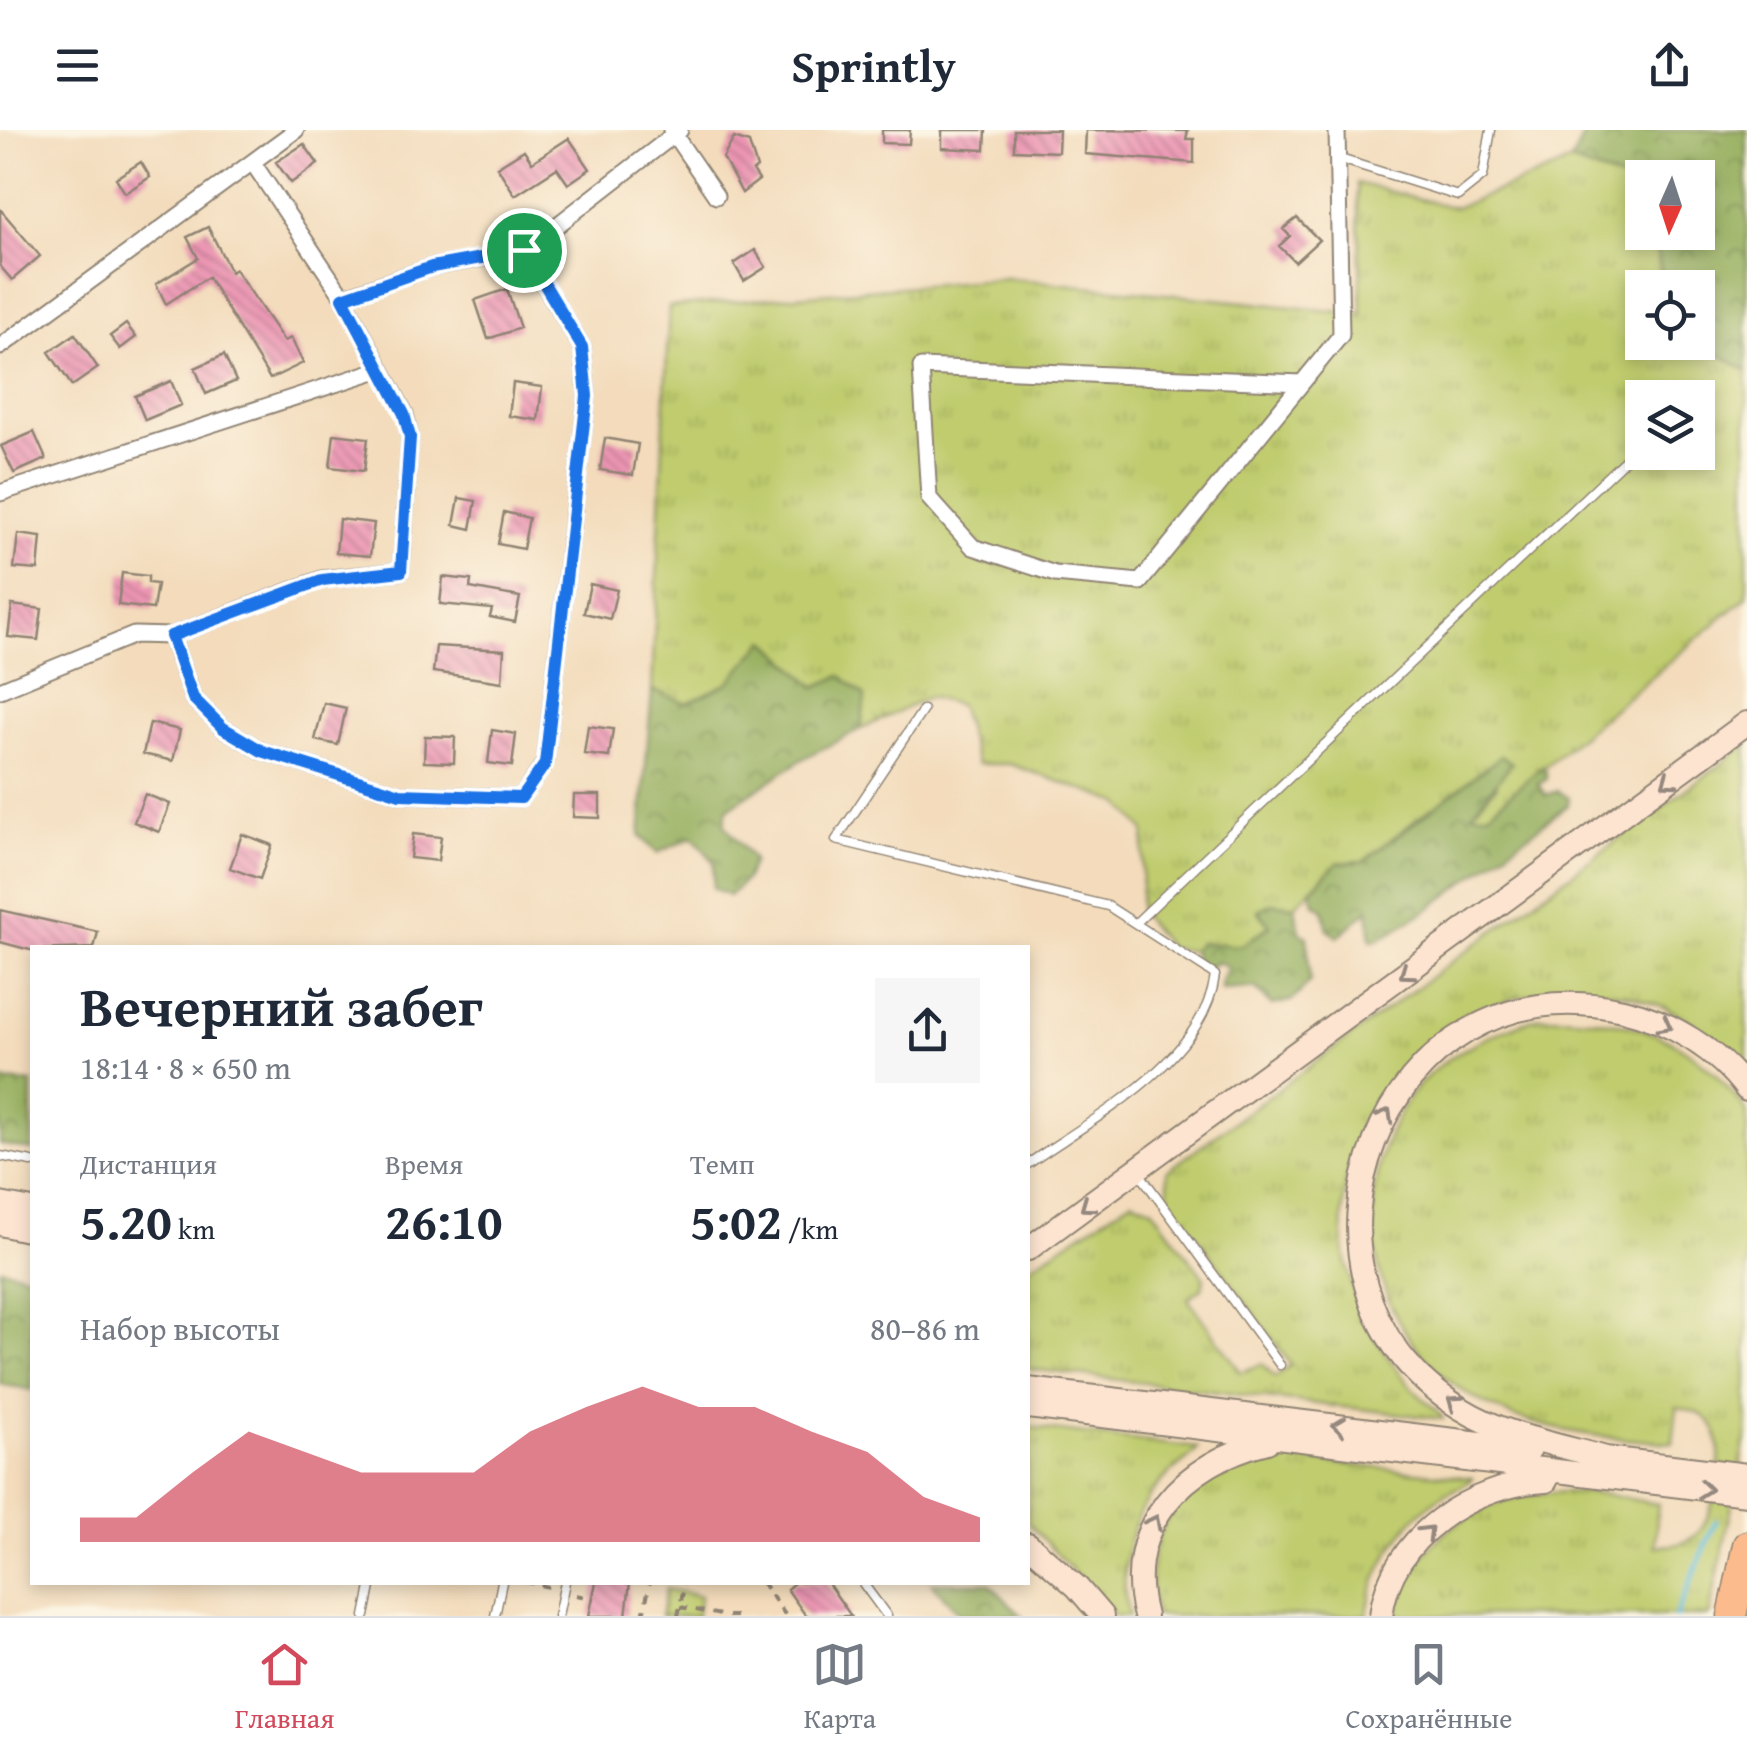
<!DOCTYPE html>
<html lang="ru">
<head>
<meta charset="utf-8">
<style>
	:root { --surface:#fff; --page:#f6f6f7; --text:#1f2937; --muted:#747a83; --line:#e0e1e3; --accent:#d1495b }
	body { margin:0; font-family:"Gentium Book Plus",serif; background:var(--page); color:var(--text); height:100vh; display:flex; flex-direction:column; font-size:38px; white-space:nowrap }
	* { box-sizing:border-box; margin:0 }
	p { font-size:32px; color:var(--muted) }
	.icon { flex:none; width:55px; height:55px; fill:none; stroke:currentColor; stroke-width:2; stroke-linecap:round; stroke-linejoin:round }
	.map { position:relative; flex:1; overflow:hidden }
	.sheet { position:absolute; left:30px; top:815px; width:1000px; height:640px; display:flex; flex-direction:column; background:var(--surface); border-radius:0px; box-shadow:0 5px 15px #0003 }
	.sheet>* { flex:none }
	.needle { width:65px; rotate:183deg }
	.tools { position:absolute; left:1625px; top:30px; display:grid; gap:20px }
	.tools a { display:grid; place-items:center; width:90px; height:90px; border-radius:0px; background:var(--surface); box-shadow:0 5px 15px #0003; font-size:50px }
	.pin { position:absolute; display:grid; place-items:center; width:85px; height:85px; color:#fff; margin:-42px; border:5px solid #fff; border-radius:50%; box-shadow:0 2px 10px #0007 }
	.round { display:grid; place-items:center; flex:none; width:105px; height:105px; border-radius:0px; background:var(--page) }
	.headline { display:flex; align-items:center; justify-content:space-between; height:170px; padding:0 50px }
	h1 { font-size:55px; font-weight:800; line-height:75px }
	.figures { display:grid; grid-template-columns:repeat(3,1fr); gap:15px; height:170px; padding:10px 50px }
	.figures div { display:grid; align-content:center }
	.figures b { font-size:50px; font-weight:800 }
	.figures small { font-size:28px; font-weight:400 }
	.figures p { font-size:28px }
	.chart { height:280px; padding:20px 50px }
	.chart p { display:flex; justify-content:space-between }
	.chart svg { width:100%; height:180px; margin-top:10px; fill:var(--accent); opacity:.7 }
	header { display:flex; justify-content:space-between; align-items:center; height:130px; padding:0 50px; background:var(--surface); font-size:45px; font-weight:800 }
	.dock { display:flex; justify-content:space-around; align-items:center; height:140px; border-top:2px solid var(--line); background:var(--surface); font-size:28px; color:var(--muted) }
	.dock a { display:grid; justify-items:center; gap:5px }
	.dock .active { color:var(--accent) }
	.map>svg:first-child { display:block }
	.grass { fill:url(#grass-tufts); stroke:#767c4c; stroke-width:2.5; fill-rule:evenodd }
	.forest { fill:url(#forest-crowns); stroke:#626e46; stroke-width:2.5 }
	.park { fill:#c0cc6e; stroke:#767c4c; stroke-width:2.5 }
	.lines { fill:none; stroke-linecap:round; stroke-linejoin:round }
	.stream { stroke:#60bfdf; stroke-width:5 }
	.building { fill:url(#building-back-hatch) }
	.lane-casing { stroke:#8f8373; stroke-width:11 }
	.street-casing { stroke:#8f8373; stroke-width:19 }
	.secondary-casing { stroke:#8f8373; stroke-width:26 }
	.highway-casing { stroke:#8f8373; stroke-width:31 }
	.path { stroke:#8f8373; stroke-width:4; stroke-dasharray:8 8; stroke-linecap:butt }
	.lane { stroke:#fff; stroke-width:8 }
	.street { stroke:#fff; stroke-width:15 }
	.secondary { stroke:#fde4d1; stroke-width:22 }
	.highway { stroke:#fbbb8d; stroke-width:28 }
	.oneway { stroke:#94887e }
	.route-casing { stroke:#fff; stroke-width:20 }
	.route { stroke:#1a73e8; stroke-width:12 }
</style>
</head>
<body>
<header><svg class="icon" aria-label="menu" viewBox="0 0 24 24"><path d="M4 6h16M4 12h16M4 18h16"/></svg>Sprintly<svg class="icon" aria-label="share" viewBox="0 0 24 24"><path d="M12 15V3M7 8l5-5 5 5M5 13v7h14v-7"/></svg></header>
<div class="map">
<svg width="1747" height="1486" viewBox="0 0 1747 1486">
	<defs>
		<pattern id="grass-tufts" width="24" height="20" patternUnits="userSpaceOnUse" patternTransform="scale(2.5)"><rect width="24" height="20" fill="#c0cc6e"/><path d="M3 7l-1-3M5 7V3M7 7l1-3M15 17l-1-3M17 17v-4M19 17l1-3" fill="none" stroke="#a5af5f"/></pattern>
		<pattern id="forest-crowns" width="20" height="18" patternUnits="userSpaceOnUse" patternTransform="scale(2.5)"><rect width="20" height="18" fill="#98b061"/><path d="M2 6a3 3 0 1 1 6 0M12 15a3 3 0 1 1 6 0" fill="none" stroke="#7c8f50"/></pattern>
		<pattern id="building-back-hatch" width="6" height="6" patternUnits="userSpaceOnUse" patternTransform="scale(2.5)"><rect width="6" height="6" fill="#ec95b3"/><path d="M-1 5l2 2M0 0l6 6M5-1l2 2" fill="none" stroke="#bf7a92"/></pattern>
	</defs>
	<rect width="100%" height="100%" fill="#fcf5e5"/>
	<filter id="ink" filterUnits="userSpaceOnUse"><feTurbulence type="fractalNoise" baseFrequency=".01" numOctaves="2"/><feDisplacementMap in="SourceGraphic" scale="20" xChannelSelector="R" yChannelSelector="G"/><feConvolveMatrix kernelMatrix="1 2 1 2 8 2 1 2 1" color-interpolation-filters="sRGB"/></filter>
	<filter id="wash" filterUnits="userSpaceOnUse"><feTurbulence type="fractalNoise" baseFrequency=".0048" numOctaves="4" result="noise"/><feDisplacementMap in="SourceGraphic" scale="40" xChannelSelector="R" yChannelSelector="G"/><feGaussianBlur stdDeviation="2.25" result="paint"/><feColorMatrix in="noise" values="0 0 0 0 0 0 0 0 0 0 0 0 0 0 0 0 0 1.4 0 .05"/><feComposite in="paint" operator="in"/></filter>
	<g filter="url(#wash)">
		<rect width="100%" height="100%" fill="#f3dbbb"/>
		<path class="grass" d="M1571,32L1641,57L1642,102L1652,103L1665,157L1642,158V212H1698L1747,241V467L1489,683L1470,684L1498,655L1432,677L1364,731L1337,733L1295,776L1272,773L1258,781L1270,795L1241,816L1200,813L1192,821L1169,818L1139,782L1145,701L1120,673L1010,634H977L959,575L929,567L861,599L865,566L816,557L766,511L728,553L687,574L652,560L669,177L1006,148L1362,184L1357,53L1455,78ZM1642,268H1698V322H1642Z
			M1747,615V936C1718,912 1690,886 1654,873C1488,811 1309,968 1348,1140C1358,1184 1383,1224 1412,1258C1421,1269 1438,1278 1443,1289L1028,1239V1138L1132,1070L1152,1078L1204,1148L1202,1158L1188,1169L1241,1242L1262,1234L1275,1247L1291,1235L1169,1068L1167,1041Z
			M1539,887C1632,887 1691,903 1747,982V1304L1709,1486H1396C1411,1405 1488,1363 1564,1362C1596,1361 1627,1369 1658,1374L1655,1416C1672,1416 1686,1415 1698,1403C1716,1385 1728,1312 1711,1293C1702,1282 1690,1280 1677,1277L1673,1313C1601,1307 1524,1302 1462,1260C1366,1197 1345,1057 1411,965C1442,923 1492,904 1539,887Z
			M1028,1297L1198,1318C1190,1330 1178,1335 1168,1345C1131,1381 1116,1436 1129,1486H1115L1028,1393Z
			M1285,1328L1472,1348C1464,1358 1450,1360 1439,1368C1403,1391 1371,1444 1367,1486H1156C1133,1388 1197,1340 1285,1328Z"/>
		<path class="forest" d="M1586,0H1747V241L1698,212V158L1665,157L1652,103L1698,102V48H1642V64L1641,57L1571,32Z
			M766,510L815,557L841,546L865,566L861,599L804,628L727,679L724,694L753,730L746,749L729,766L713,758L714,732L693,707L657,723L640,706L652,560L687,573L728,553Z
			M1501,626L1512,633L1472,683H1489L1540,638L1546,641V649L1538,653L1546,665L1558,661L1569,668L1568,675L1429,779L1378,810H1371L1368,780L1338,807L1328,800L1323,779L1314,774L1311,761L1337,733L1364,731Z
			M1272,773L1295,776L1299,802L1307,806L1310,851L1293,870L1272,875L1255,858L1221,860V850L1228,838L1218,832L1207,838L1197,833L1192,821L1199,813L1241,816L1270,796L1258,780Z
			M0,951L32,953V1020L0,1014Z
			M0,1138L32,1146V1260L0,1254Z
			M932,1453H989L1022,1486H962Z"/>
		<path class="park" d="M666,1459L700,1466L696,1486H661Z"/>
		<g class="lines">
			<path class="stream" d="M1676,1486L1716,1391"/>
		</g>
		<g id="blocks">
			<path class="building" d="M882,0H910L909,14L882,13Z
				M942,0H986L985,20L942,18Z
				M1014,0H1059L1058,22L1014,20Z
				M1086,0L1188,1L1186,9H1194V33L1085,24Z
				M569,8L590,39L568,54L557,38L515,65L497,37L524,20L532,32Z
				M734,8L749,13L757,38L753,41L759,50L742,63L723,28Z
				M304,14L318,34L291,53L276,32Z
				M141,32L150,47L125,63L116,48Z
				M0,79L40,126L12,150L0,136Z
				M1297,88L1319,110L1295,132L1279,116L1290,106L1283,99Z
				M208,97L231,142L235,139L284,211L291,208L303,233L270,249L208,147L166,174L156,154L198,128L187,107Z
				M755,120L766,137L744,151L734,134Z
				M507,159L520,198L488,209L475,170Z
				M126,194L136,207L120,219L110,206Z
				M75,204L98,238L72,256L49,222Z
				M224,225L236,251L206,264L195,238Z
				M171,251L181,275L145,290L135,266Z
				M513,253L542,257L538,290L509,286Z
				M34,302L46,329L14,343L1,316Z
				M334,304L368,308L364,341L330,337Z
				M605,308L638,314L633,345L600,340Z
				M459,368L476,371L471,399L454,395Z
				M504,382L529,388L523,419L498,414Z
				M339,389L374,393L370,426L336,423Z
				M18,404L41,407L38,440L14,438Z
				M122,443L148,446V453L157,454L153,479L118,475Z
				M443,447L471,450L470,458L520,467L515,492L490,487L492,479L440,474Z
				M590,454L617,460L610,489L584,483Z
				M12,475L42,479L38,510L8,507Z
				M436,516L504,520L502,552L433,542Z
				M324,573L346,578L338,615L315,610Z
				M150,593L180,600L173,631L143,624Z
				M588,596L613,599L609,627L584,624Z
				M492,600L516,604L512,636L488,633Z
				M425,606L455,607L454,633L424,632Z
				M145,664L170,674L159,702L134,692Z
				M574,665H600V688L573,687Z
				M242,704L272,715L260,749L230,738Z
				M413,704L441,707L438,731L410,728Z
				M0,780L98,802L94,818L30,820L0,812Z
				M596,1452H630L626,1486H589Z
				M795,1452H827L851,1486H806L787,1459Z"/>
		</g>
	</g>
	<g filter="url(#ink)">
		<use href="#blocks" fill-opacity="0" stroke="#8f8373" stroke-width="2.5"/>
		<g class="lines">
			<g class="lane-casing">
				<path id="lane" d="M1337,28L1458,66L1483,46L1491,0
					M923,580L836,710L1108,776L1215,845C1205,930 1092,989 1028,1034
					M1138,791L1627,328
					M0,1026L32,1032
					M1140,1044L1280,1235
					M862,1452L887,1486
					M365,1486L372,1452
					M495,1486L502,1452
					M558,1486L565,1452"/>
			</g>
			<g class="street-casing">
				<path id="street" d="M671,0L716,66
					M343,167L432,137L524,121L680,0
					M0,217L296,0
					M1302,253L921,237L929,368L973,417L1055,444L1140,452L1341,205L1337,0
					M0,363L381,239
					M171,506L322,449L401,441L410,307L405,284L343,167L253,33
					M0,560L134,505L171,506L193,568L223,598L262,621L400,664L521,668L545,633L587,265L582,217L524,121"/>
			</g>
			<g class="secondary-casing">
				<path id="secondary" d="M0,1074L32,1080
					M0,1094L32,1101
					M1028,1119L1747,593
					M1028,1259L1530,1319
					M1028,1277L1747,1364
					M1597,1327L1747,1345
					M1610,1329C1559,1315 1505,1306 1460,1278C1257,1152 1381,825 1623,880C1670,891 1718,920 1747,960
					M1028,1414L1077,1457L1102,1486
					M1145,1486C1121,1396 1185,1332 1267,1312
					M1381,1486C1390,1406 1473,1354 1546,1351"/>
			</g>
			<g class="highway-casing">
				<path id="highway" d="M1732,1486L1747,1415"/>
			</g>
			<path class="path" d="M525,1452L554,1458
				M762,1452L786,1486
				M576,1465L595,1469
				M680,1477L726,1486
				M643,1486L650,1452
				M678,1486L685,1452
				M728,1486H741"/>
			<use href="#lane" class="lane"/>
			<use href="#street" class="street"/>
			<use href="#secondary" class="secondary"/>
			<use href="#highway" class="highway"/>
		</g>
		<defs><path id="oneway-chevron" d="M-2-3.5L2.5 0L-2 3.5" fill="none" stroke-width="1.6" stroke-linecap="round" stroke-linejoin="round" transform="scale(2.5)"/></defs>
		<g class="oneway">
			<use href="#oneway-chevron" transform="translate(1668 651) rotate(144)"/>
			<use href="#oneway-chevron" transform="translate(1406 843) rotate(144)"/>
			<use href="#oneway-chevron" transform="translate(1665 895) rotate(28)"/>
			<use href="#oneway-chevron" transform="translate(1386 985) rotate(-61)"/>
			<use href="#oneway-chevron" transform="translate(1087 1076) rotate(144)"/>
			<use href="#oneway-chevron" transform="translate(1454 1272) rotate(-145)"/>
			<use href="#oneway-chevron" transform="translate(1339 1296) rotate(-173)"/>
			<use href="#oneway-chevron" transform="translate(1705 1359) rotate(6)"/>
			<use href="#oneway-chevron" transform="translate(1154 1392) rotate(-63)"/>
			<use href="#oneway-chevron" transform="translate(1427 1402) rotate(-45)"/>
		</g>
	</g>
	<g class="lines" filter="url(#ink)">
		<g class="route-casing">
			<path id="route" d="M524,120L582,217L587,266L545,634L521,668L400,664L262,621L223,598L193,568L171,506L322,450L401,441L410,307L404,284L343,168L432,137Z"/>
		</g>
		<use href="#route" class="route"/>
	</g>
</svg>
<div class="tools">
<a><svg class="needle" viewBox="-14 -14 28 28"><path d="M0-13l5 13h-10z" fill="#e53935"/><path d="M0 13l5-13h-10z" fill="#747a83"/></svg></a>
<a><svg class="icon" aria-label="locate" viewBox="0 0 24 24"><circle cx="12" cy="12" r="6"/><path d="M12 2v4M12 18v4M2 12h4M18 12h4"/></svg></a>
<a><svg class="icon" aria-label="layers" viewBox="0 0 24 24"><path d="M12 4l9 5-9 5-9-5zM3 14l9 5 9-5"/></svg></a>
</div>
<div class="pin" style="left:524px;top:120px;background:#1e9e55"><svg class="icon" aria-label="arrive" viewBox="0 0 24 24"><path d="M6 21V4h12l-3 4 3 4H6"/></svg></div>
<section class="sheet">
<div class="headline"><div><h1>Вечерний забег</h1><p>18:14 · 8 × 650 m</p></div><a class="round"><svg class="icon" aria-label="share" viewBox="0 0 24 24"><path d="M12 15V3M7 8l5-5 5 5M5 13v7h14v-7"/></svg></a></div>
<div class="figures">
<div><p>Дистанция</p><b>5.20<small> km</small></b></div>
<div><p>Время</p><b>26:10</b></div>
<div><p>Темп</p><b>5:02<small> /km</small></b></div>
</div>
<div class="chart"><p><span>Набор высоты</span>80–86 m</p>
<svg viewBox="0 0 160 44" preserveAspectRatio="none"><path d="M0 44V38L10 38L20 27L30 17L40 22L50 27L60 27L70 27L80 17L90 11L100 6L110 11L120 11L130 17L140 22L150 33L160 38V44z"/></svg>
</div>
</section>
</div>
<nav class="dock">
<a class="active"><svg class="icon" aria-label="home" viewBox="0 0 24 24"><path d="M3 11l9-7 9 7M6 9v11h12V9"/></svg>Главная</a>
<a><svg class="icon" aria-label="map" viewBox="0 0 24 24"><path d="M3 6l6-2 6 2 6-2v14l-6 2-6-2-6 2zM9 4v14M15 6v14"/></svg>Карта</a>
<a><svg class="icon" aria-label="saved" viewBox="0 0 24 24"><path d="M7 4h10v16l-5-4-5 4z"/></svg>Сохранённые</a>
</nav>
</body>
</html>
